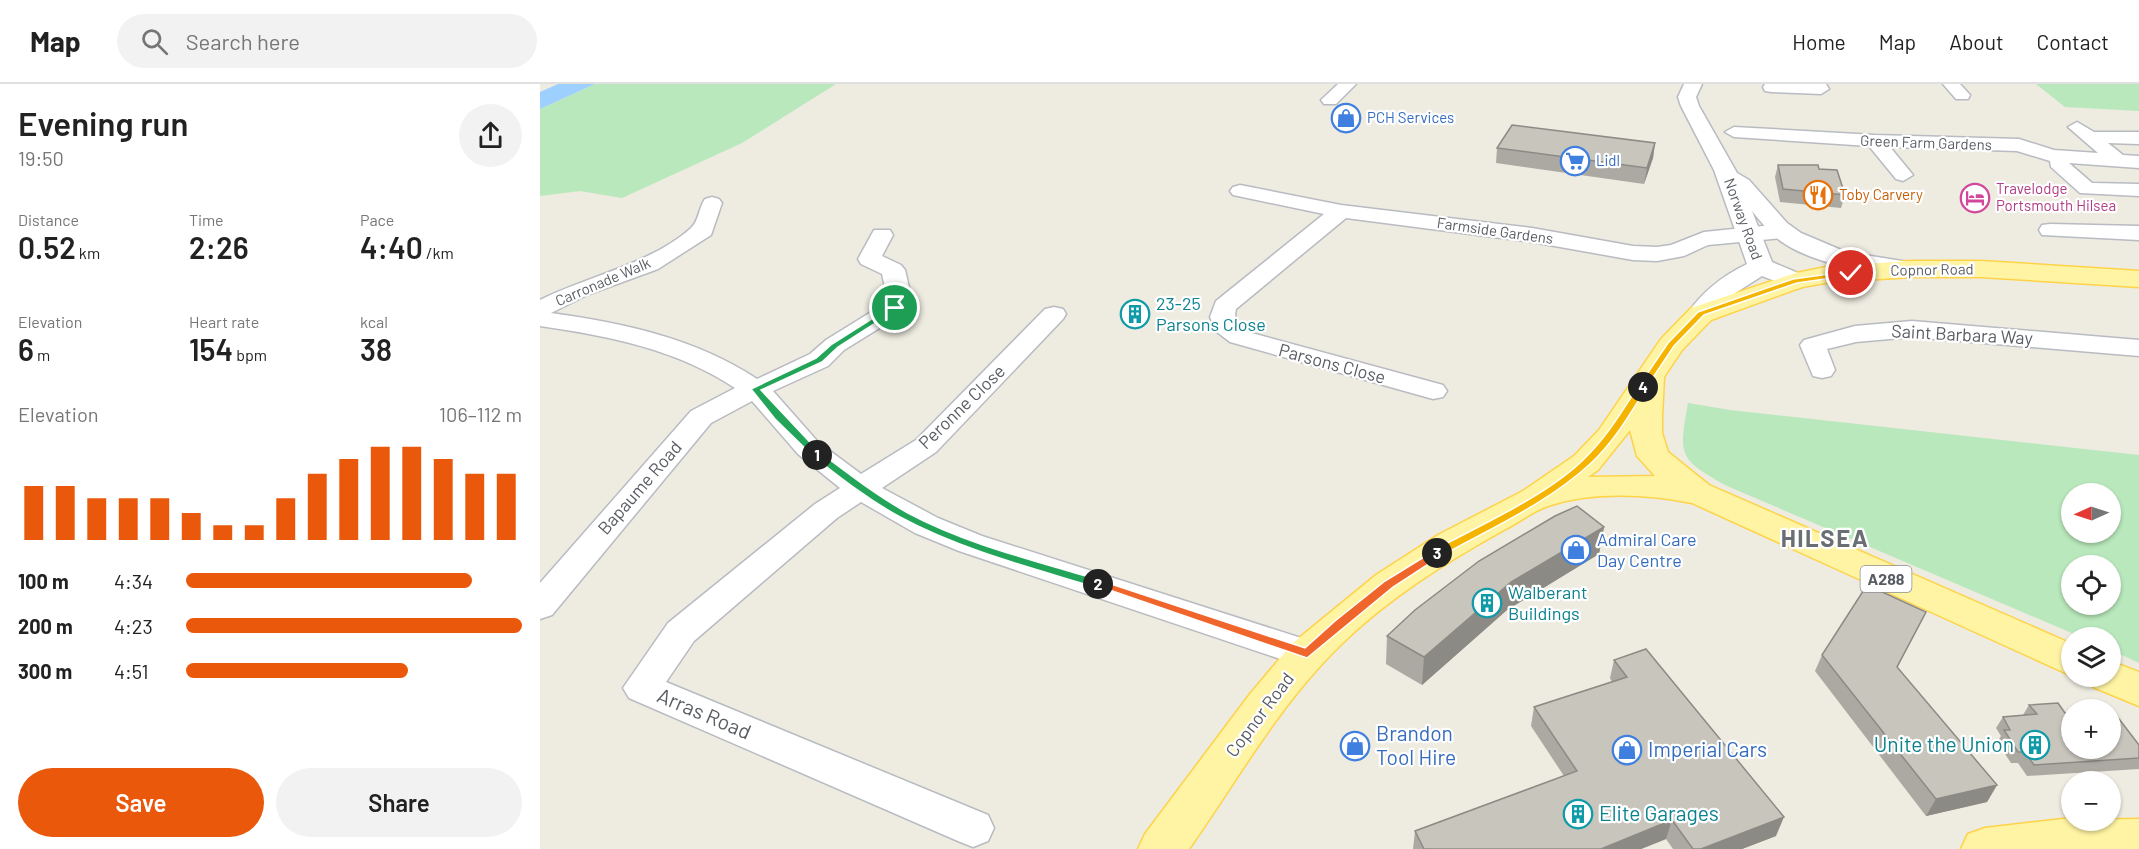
<!DOCTYPE html>
<html lang="en">
<head>
<meta charset="utf-8">
<style>
	:root { --surface:#fff; --page:#f2f2f2; --text:#222; --muted:#767676; --line:#e0e0e0; --accent:#ea580c }
	body { margin:0; font-family:Barlow,sans-serif; background:var(--page); color:var(--text); height:100vh; display:flex; flex-direction:column; font-size:22px; white-space:nowrap }
	* { box-sizing:border-box; margin:0 }
	p { font-size:20px; color:var(--muted) }
	.icon { flex:none; width:33px; height:33px; fill:none; stroke:currentColor; stroke-width:2; stroke-linecap:round; stroke-linejoin:round }
	.map { position:relative; flex:1; overflow:hidden }
	.drawer { display:flex; flex-direction:column; background:var(--surface); width:540px }
	.drawer>* { flex:none }
	.needle { width:39px; rotate:267deg }
	.fabs { position:absolute; left:1521px; top:399px; display:grid; gap:12px }
	.fabs a { display:grid; place-items:center; width:60px; height:60px; border-radius:50%; background:var(--surface); box-shadow:0 2px 4px #0004; font-size:30px }
	.pin { position:absolute; display:grid; place-items:center; width:51px; height:51px; color:#fff; margin:-26px; border:3px solid #fff; border-radius:50%; box-shadow:0 2px 6px #0007 }
	.km { position:absolute; width:30px; height:30px; margin:-15px; border-radius:50%; background:#222; color:#fff; font-size:16px; line-height:30px; text-align:center }
	.round { display:grid; place-items:center; flex:none; width:63px; height:63px; border-radius:32px; background:var(--page) }
	.overview { display:flex; align-items:center; justify-content:space-between; height:102px; padding:0 18px }
	h1 { font-size:33px; font-weight:600; line-height:45px }
	.stats { display:grid; grid-template-columns:repeat(3,1fr); gap:9px; height:102px; padding:6px 18px }
	.stats div { display:grid; align-content:center }
	.stats b { font-size:30px; font-weight:600 }
	.stats small { font-size:16px; font-weight:400 }
	.stats p { font-size:16px }
	.chart { height:168px; padding:12px 18px }
	.chart p { display:flex; justify-content:space-between }
	.chart svg { width:100%; height:108px; margin-top:6px; stroke:var(--accent); stroke-width:6 }
	.cta { display:flex; gap:12px; margin-top:auto; padding:12px 18px }
	.cta a { flex:1; height:69px; border-radius:36px; background:var(--accent); color:#fff; font-size:24px; font-weight:600; line-height:69px; text-align:center }
	.cta a+a { background:var(--page); color:var(--text) }
	ul { padding:0 18px; list-style:none; font-size:20px }
	li { display:grid; grid-template-columns:96px 72px 1fr; align-items:center; height:45px }
	li i { height:15px; border-radius:8px; background:var(--accent) }
	header { display:flex; align-items:center; gap:36px; box-sizing:border-box; height:84px; padding:0 30px; background:var(--surface); border-bottom:2px solid var(--line) }
	header strong { font-size:28px }
	nav { display:flex; gap:33px; margin-inline-start:auto; font-size:21px }
	.search { width:420px; height:54px; background:var(--page); display:flex; align-items:center; gap:15px; box-sizing:border-box; padding:0 21px; border-radius:33px; color:var(--muted); font-size:22px }
	main { display:flex; flex:1; min-height:0 }
	.map>svg:first-child { display:block }
	.green { fill:#b9e8bc; fill-rule:evenodd }
	.water { fill:#9ed0ff }
	.lines { fill:none; stroke-linecap:round; stroke-linejoin:round }
	.minor-casing { stroke:#b8bbc1; stroke-width:3 }
	.tertiary-casing { stroke:#b8bbc1; stroke-width:3 }
	.primary-casing { stroke:#fed349; stroke-width:3 }
	.minor { fill:#fff; fill-rule:evenodd }
	.tertiary { fill:#fff; fill-rule:evenodd }
	.primary { fill:#fff4a3; fill-rule:evenodd }
	.wall { fill:#aca9a3 }
	.shaded-wall { fill:#8c8a84 }
	.building { fill:#c8c5bd; stroke:#8c8a84; stroke-width:1.5 }
	.split-1 { fill:#22a559; stroke:#fff; stroke-width:1.5 }
	.split-2 { fill:#22a559; stroke:#fff; stroke-width:1.5 }
	.split-3 { fill:#f0652b; stroke:#fff; stroke-width:1.5 }
	.split-4 { fill:#f5b400; stroke:#fff; stroke-width:1.5 }
	.split-5 { fill:#f5b400; stroke:#fff; stroke-width:1.5 }
	.labels { text-anchor:middle; stroke-width:4.5; stroke-linejoin:round; paint-order:stroke }
	.far-shop-label { font-size:15px; fill:#366cbe; stroke:#fff; text-anchor:start }
	.far-street-label { font-size:15px; fill:#595d63; stroke:#fff }
	.far-hotel-label { font-size:15px; fill:#b23c85; stroke:#fff; text-anchor:start }
	.far-food-label { font-size:15px; fill:#c56008; stroke:#fff; text-anchor:start }
	.shield { fill:#fff; stroke:#8b8e92; stroke-width:1.5 }
	.shield-label { font-size:16px; font-weight:bold; fill:#595d63 }
	.culture-label { font-size:18px; fill:#0d838f; stroke:#fff; text-anchor:start }
	.street-label { font-size:18px; fill:#595d63; stroke:#fff }
	.shop-label { font-size:18px; fill:#366cbe; stroke:#fff; text-anchor:start }
	.near-street-label { font-size:21px; fill:#595d63; stroke:#fff }
	.near-shop-label { font-size:21px; fill:#366cbe; stroke:#fff; text-anchor:start }
	.near-culture-label { font-size:21px; fill:#0d838f; stroke:#fff; text-anchor:end }
	.district-label { font-size:24px; font-weight:bold; letter-spacing:1.5px; fill:#6a6f75; stroke:#fff }
</style>
</head>
<body>
<header>
<strong>Map</strong>
<div class="search"><svg class="icon" aria-label="search" viewBox="0 0 24 24"><circle cx="10" cy="10" r="6"/><path d="M15 15l6 6"/></svg>Search here</div>
<nav><a>Home</a><a>Map</a><a>About</a><a>Contact</a></nav>
</header>
<main>
<section class="drawer">
<div class="overview"><div><h1>Evening run</h1><p>19:50</p></div><a class="round"><svg class="icon" aria-label="share" viewBox="0 0 24 24"><path d="M12 15V3M7 8l5-5 5 5M5 13v7h14v-7"/></svg></a></div>
<div class="stats">
<div><p>Distance</p><b>0.52<small> km</small></b></div>
<div><p>Time</p><b>2:26</b></div>
<div><p>Pace</p><b>4:40<small> /km</small></b></div>
</div>
<div class="stats">
<div><p>Elevation</p><b>6<small> m</small></b></div>
<div><p>Heart rate</p><b>154<small> bpm</small></b></div>
<div><p>kcal</p><b>38</b></div>
</div>
<div class="chart"><p><span>Elevation</span>106–112 m</p>
<svg viewBox="0 0 160 44" preserveAspectRatio="none"><path d="M5 44V22M15 44V22M25 44V27M35 44V27M45 44V27M55 44V33M65 44V38M75 44V38M85 44V27M95 44V17M105 44V11M115 44V6M125 44V6M135 44V11M145 44V17M155 44V17"/></svg>
</div>
<ul>
<li><b>100 m</b>4:34<i style="width:85%"></i></li>
<li><b>200 m</b>4:23<i style="width:100%"></i></li>
<li><b>300 m</b>4:51<i style="width:66%"></i></li>
</ul>
<div class="cta"><a>Save</a><a>Share</a></div>
</section>
<div class="map">
<svg width="1599" height="765" viewBox="0 0 1599 765">
	<rect width="100%" height="100%" fill="#eeebe0"/>
	<path class="green" d="M55,0H296L202,59L82,114L40,107L0,112V25Z
		M1496,0H1599V27L1525,23Z
		M1148,319L1190,326L1599,371V579L1571,566L1570,554L1541,553L1187,402C1139,375 1138,373 1148,319ZM1532,410H1570V448H1532ZM1532,482H1570V520H1532Z"/>
	<path class="water" d="M18,0H55L0,25V8Z"/>
	<g class="lines">
		<g class="minor-casing">
			<path id="minor" d="M798,0H816L796,20H784L781,16Z
				M1225,0H1286L1289,5L1281,10L1231,8L1225,7L1223,3Z
				M1403,0H1420L1430,11L1428,15H1416Z
				M1537,38L1554,48H1599V60L1568,59L1583,71L1599,72V84L1529,79L1552,99L1599,100V112L1540,109L1511,83L1510,77L1477,67L1350,63L1373,91L1363,97L1356,95L1329,62L1194,53L1185,48L1194,43L1335,51L1479,55L1514,66L1558,69L1528,43Z
				M700,101L801,121L992,144L1093,162L1117,163L1131,161L1164,148L1243,140L1251,142L1254,147L1251,152L1243,154L1168,161L1144,172L1117,177L1093,176L992,158L806,134L696,225C693,237 698,240 708,248L903,301L907,307L903,313L893,315L690,258L677,248L670,233L676,217L784,130L693,111L690,107L693,103Z
				M172,113L179,115L182,119L171,151L118,185L47,211L11,229C83,239 155,254 217,295L270,270L286,256L344,220L347,212L342,190L321,180L318,175L334,146H350L353,151L342,172L361,181L365,186L371,212L364,229L304,266L288,282L233,307L278,358L321,390L376,356L505,225L514,223L523,225L526,230L523,235L396,368L342,404L398,434L442,452L780,560L785,570L780,580L767,584L419,467L375,449L321,418L297,434L154,557L126,598L448,731L454,744L448,757L433,763L418,757L89,614L83,604L128,539L275,420L300,404L258,370L212,317L171,339L12,531L0,535V499L151,327L195,304C136,265 69,252 0,242V216C48,192 111,180 151,144C159,137 159,123 165,115Z
				M1510,140L1599,142V156L1502,151L1499,146L1502,141Z
				M1372,237L1599,256V272L1372,253L1316,258L1287,265L1295,286L1291,292L1282,294L1273,292L1260,261L1264,256L1315,242Z"/>
		</g>
		<g class="tertiary-casing">
			<path id="tertiary" d="M1144,0H1162L1156,13L1159,22L1197,89L1209,96L1247,139L1261,149L1306,168L1381,180L1385,185L1381,190C1349,198 1272,178 1245,160C1232,152 1222,139 1212,127L1232,178L1265,192L1269,197L1265,202L1256,205L1222,192L1189,213L1171,236L1161,238L1151,236L1147,230C1163,207 1182,192 1207,180L1174,86L1141,22L1138,13Z"/>
		</g>
		<g class="primary-casing">
			<path id="primary" d="M1372,177H1441L1599,187V203L1441,193H1372L1291,198L1262,203L1171,236L1142,266L1124,293L1122,334V349L1128,368L1169,401L1532,560V592L1152,419C1107,410 1052,407 1008,422C993,427 978,439 964,446C899,482 833,524 782,580C731,635 692,704 649,765H598L605,750L710,610L753,559L836,491L898,451L983,407L1034,372L1059,346L1121,255L1151,224L1256,189L1291,182ZM1090,346L1097,372L1115,392L1048,393L1058,386Z
				M1570,577L1599,588V622L1553,603L1548,592H1570Z
				M1532,734V736L1599,735V765H1421L1428,750L1445,744Z"/>
		</g>
		<use href="#minor" class="minor"/>
		<use href="#tertiary" class="tertiary"/>
		<use href="#primary" class="primary"/>
	</g>
	<path class="wall" d="M1115,59L1113,74L1104,100L956,79L957,64Z
		M1238,81L1279,85L1305,111L1301,124L1240,118L1235,93Z
		M1064,443L1059,470L967,526L882,601L846,580L847,552Z
		M1386,528L1357,584L1457,701L1447,718L1386,732L1275,587L1282,571Z
		M1074,576L1236,752L1202,765H1133L1126,755L1101,765H873L875,747L1024,692L991,642L994,623L1072,598L1070,594Z
		M1489,621L1525,629L1599,661V685L1487,692L1478,679H1471L1457,658L1461,652L1456,644L1463,633L1483,631Z"/>
	<path class="shaded-wall" d="M1115,59L1113,74L1104,100L1107,84Z
		M1064,443L1059,470L967,526L882,601L884,573L971,498Z
		M1386,528L1378,544L1349,599L1357,583Z
		M1457,701L1447,718L1386,732L1396,715Z
		M1244,733L1236,752L1202,765H1161Z
		M1132,736L1126,755L1101,765H1061Z"/>
	<path class="building" d="M972,41L1115,59L1107,84L957,64Z
		M1238,81H1278L1279,85L1297,86L1305,111L1243,105Z
		M1037,422L1064,443L971,498L884,573L847,552L875,526L939,477L1015,432Z
		M1327,501L1386,528L1357,583L1457,701L1396,715L1282,571Z
		M1106,565L1244,733L1161,765H1153L1132,736L1061,765H884L875,747L1037,687L994,623L1087,593L1074,576Z
		M1518,619L1525,629H1532V664H1570V627H1573L1599,661V674L1494,681L1485,668H1478L1464,646H1470L1463,633L1497,630L1489,621Z"/>
	<path class="split-1" d="M352,222L359,224L298,263L282,278L221,306L282,371L274,373L235,335L211,305L276,274L292,260Z"/>
	<path class="split-2" d="M274,369H281C309,390 337,412 368,429C428,461 497,477 562,497L564,500L558,504C492,484 421,466 360,433C329,416 302,395 274,373Z"/>
	<path class="split-3" d="M897,465L903,469L901,472L853,503L767,574L552,500L554,497H562L765,564L795,537L845,497Z"/>
	<path class="split-4" d="M1103,300L1107,303C1090,330 1074,358 1050,380C1008,419 951,444 901,472H894V466C939,442 1008,411 1044,375C1067,353 1082,327 1099,301Z"/>
	<path class="split-5" d="M1311,187L1313,191L1257,199L1164,231L1134,262L1106,304L1098,303L1128,259L1158,228L1253,195Z"/>
	<defs>
		<g id="shop-ring" transform="scale(1.5)"><circle r="9.5" fill="#fff" stroke="#3f7fe0" stroke-width="1.5"/><path d="M-5-2.5h2.3a2.7 3.5 0 0 1 5.4 0H5L5.5 6h-11ZM-1.5-2.5h3a1.5 2.3 0 0 0-3 0Z" fill="#3f7fe0"/></g>
		<g id="supermarket-ring" transform="scale(1.5)"><circle r="9.5" fill="#fff" stroke="#3f7fe0" stroke-width="1.5"/><path d="M-6-5.5h2.5l.6 2H6L4.5 2H-2.5L-4.4-4H-6ZM-1.5 3.2a1.3 1.3 0 1 0 .1 0ZM3 3.2a1.3 1.3 0 1 0 .1 0Z" fill="#3f7fe0"/></g>
		<g id="restaurant-ring" transform="scale(1.5)"><circle r="9.5" fill="#fff" stroke="#e8710a" stroke-width="1.5"/><path d="M-5-6h1v4h1v-4h1v4h1v-4h1v5L-1.5 .5V6h-2V.5L-5-1ZM5-6V6H3V1.5H1.5Q1.5-4 5-6Z" fill="#e8710a"/></g>
		<g id="hotel-ring" transform="scale(1.5)"><circle r="9.5" fill="#fff" stroke="#d1479c" stroke-width="1.5"/><path d="M-6-4.5h1.5V1H6V5H4.5V3h-9V5H-6ZM-4 0a1.8 1.8 0 1 1 3.6 0ZM.5 0V-2.5h3Q6-2.5 6 0Z" fill="#d1479c"/></g>
		<g id="building-ring" transform="scale(1.5)"><circle r="9.5" fill="#fff" stroke="#0f9aa8" stroke-width="1.5"/><path d="M-4-6H4V6H1V3H-1V6H-4ZM-2.5-4.3h1.7v1.8h-1.7ZM.8-4.3h1.7v1.8H.8ZM-2.5-1h1.7V.8h-1.7ZM.8-1h1.7V.8H.8Z" fill="#0f9aa8"/></g>
	</defs>
	<g fill-rule="evenodd">
		<use href="#shop-ring" x="806" y="34"/>
		<use href="#supermarket-ring" x="1035" y="77"/>
		<use href="#restaurant-ring" x="1278" y="111"/>
		<use href="#hotel-ring" x="1435" y="114"/>
		<use href="#building-ring" x="595" y="230"/>
		<use href="#shop-ring" x="1036" y="466"/>
		<use href="#building-ring" x="947" y="519"/>
		<use href="#building-ring" x="1495" y="661"/>
		<use href="#shop-ring" x="815" y="662"/>
		<use href="#shop-ring" x="1087" y="666"/>
		<use href="#building-ring" x="1038" y="730"/>
	</g>
	<g class="labels">
		<g class="far-shop-label">
			<text x="827" y="39">PCH Services</text>
			<text x="1056" y="82">Lidl</text>
		</g>
		<g class="far-street-label">
			<text transform="translate(1386 59) rotate(2)" y="5">Green Farm Gardens</text>
			<text transform="translate(1203 135) rotate(70)" y="5">Norway Road</text>
			<text transform="translate(955 147) rotate(8)" y="5">Farmside Gardens</text>
			<text transform="translate(1392 186) rotate(-1)" y="5">Copnor Road</text>
			<text transform="translate(63 198) rotate(-23)" y="5">Carronade Walk</text>
		</g>
		<g class="far-hotel-label">
			<text x="1456" y="110">Travelodge<tspan x="1456" dy="17">Portsmouth Hilsea</tspan></text>
		</g>
		<g class="far-food-label">
			<text x="1299" y="116">Toby Carvery</text>
		</g>
		<rect class="shield" x="1320.5" y="482" width="51" height="26" rx="4.5"/>
		<g class="shield-label">
			<text x="1346" y="501">A288</text>
		</g>
		<g class="culture-label">
			<text x="616" y="226">23-25<tspan x="616" dy="21">Parsons Close</tspan></text>
			<text x="968" y="515">Walberant<tspan x="968" dy="21">Buildings</tspan></text>
		</g>
		<g class="street-label">
			<text transform="translate(1422 251) rotate(3)" y="6">Saint Barbara Way</text>
			<text transform="translate(792 280) rotate(15)" y="6">Parsons Close</text>
			<text transform="translate(422 323) rotate(-44)" y="6">Peronne Close</text>
			<text transform="translate(100 404) rotate(-49)" y="6">Bapaume Road</text>
			<text transform="translate(720 631) rotate(-53)" y="6">Copnor Road</text>
		</g>
		<g class="shop-label">
			<text x="1057" y="462">Admiral Care<tspan x="1057" dy="21">Day Centre</tspan></text>
		</g>
		<g class="near-street-label">
			<text transform="translate(164 630) rotate(23)" y="7">Arras Road</text>
		</g>
		<g class="near-shop-label">
			<text x="836" y="657">Brandon<tspan x="836" dy="24">Tool Hire</tspan></text>
			<text x="1108" y="673">Imperial Cars</text>
		</g>
		<g class="near-culture-label">
			<text x="1474" y="668">Unite the Union</text>
			<text x="1059" y="737" text-anchor="start">Elite Garages</text>
		</g>
		<g class="district-label">
			<text x="1285" y="463">HILSEA</text>
		</g>
	</g>
</svg>
<div class="fabs">
<a><svg class="needle" viewBox="-14 -14 28 28"><path d="M0-13l5 13h-10z" fill="#e53935"/><path d="M0 13l5-13h-10z" fill="#767676"/></svg></a>
<a><svg class="icon" aria-label="locate" viewBox="0 0 24 24"><circle cx="12" cy="12" r="6"/><path d="M12 2v4M12 18v4M2 12h4M18 12h4"/></svg></a>
<a><svg class="icon" aria-label="layers" viewBox="0 0 24 24"><path d="M12 4l9 5-9 5-9-5zM3 14l9 5 9-5"/></svg></a>
<a>+</a>
<a>−</a>
</div>
<div class="pin" style="left:355px;top:224px;background:#1e9e55"><svg class="icon" aria-label="arrive" viewBox="0 0 24 24"><path d="M6 21V4h12l-3 4 3 4H6"/></svg></div>
<div class="pin" style="left:1311px;top:189px;background:#d93025"><svg class="icon" aria-label="check" viewBox="0 0 24 24"><path d="M5 12l5 5 9-10"/></svg></div>
<b class="km" style="left:277px;top:371px">1</b>
<b class="km" style="left:558px;top:500px">2</b>
<b class="km" style="left:897px;top:469px">3</b>
<b class="km" style="left:1103px;top:303px">4</b>
</div>
</main>
</body>
</html>
